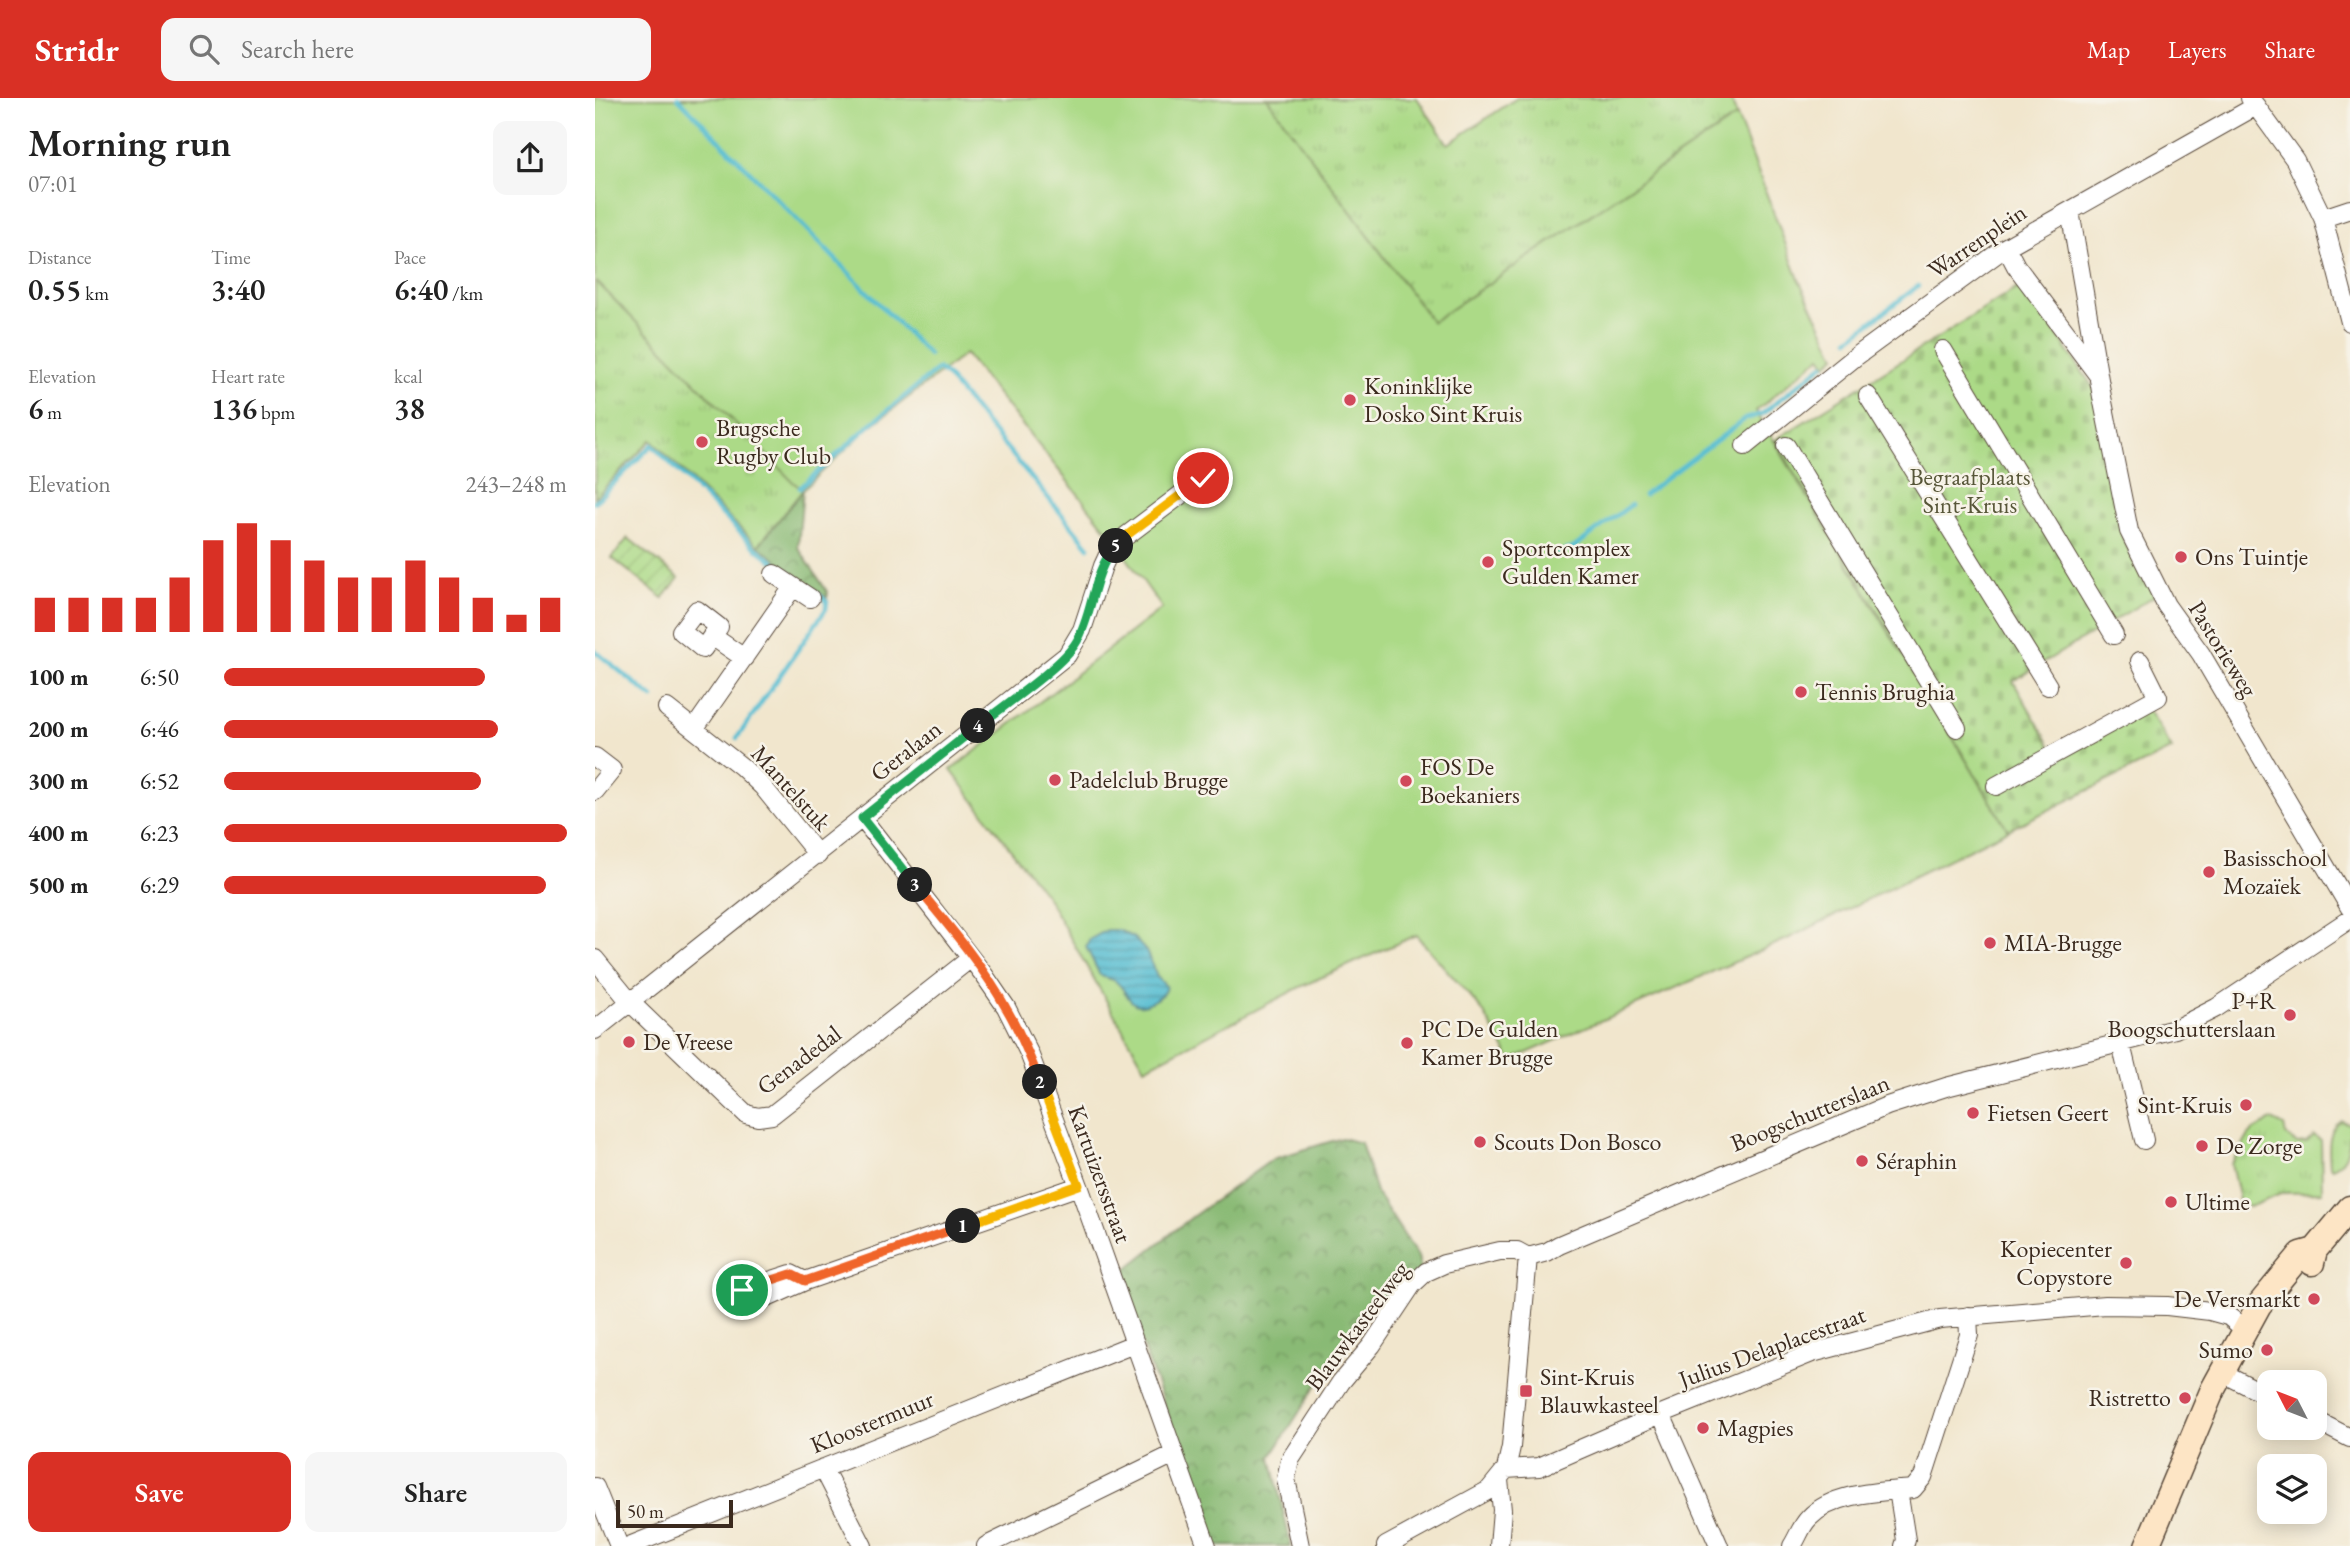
<!DOCTYPE html>
<html lang="en">
<head>
<meta charset="utf-8">
<style>
	:root { --surface:#fff; --page:#f6f6f6; --text:#222; --muted:#767676; --accent:#d93025 }
	body { margin:0; font-family:"EB Garamond",serif; background:var(--page); color:var(--text); height:100vh; display:flex; flex-direction:column; font-size:26px; white-space:nowrap }
	* { box-sizing:border-box; margin:0 }
	p { font-size:23px; color:var(--muted) }
	.icon { flex:none; width:38px; height:38px; fill:none; stroke:currentColor; stroke-width:2; stroke-linecap:round; stroke-linejoin:round }
	.map { position:relative; flex:1; overflow:hidden }
	.sheet { display:flex; flex-direction:column; background:var(--surface); width:595px }
	.sheet>* { flex:none }
	.needle { width:46px; rotate:312deg }
	.controls { position:absolute; left:1662px; top:1272px; display:grid; gap:14px }
	.controls a { display:grid; place-items:center; width:70px; height:70px; border-radius:14px; background:var(--surface); box-shadow:0 4px 18px #0003; font-size:35px }
	.scale { position:absolute; left:21px; bottom:18px; width:117px; box-sizing:border-box; padding-left:7px; border:4px solid #3b2a1e; border-top:0; font-size:19px; line-height:24px; white-space:nowrap; color:#3b2a1e; -webkit-text-stroke:5px #f7f3e8; paint-order:stroke }
	.pin { position:absolute; display:grid; place-items:center; width:60px; height:60px; color:#fff; margin:-30px; border:4px solid #fff; border-radius:50%; box-shadow:0 2px 7px #0007 }
	.km { position:absolute; width:35px; height:35px; margin:-18px; border-radius:50%; background:#222; color:#fff; font-size:19px; line-height:35px; text-align:center }
	.round { display:grid; place-items:center; flex:none; width:74px; height:74px; border-radius:14px; background:var(--page) }
	.head { display:flex; align-items:center; justify-content:space-between; height:119px; padding:0 28px }
	h1 { font-size:38px; font-weight:600; line-height:52px }
	.figures { display:grid; grid-template-columns:repeat(3,1fr); gap:10px; height:119px; padding:7px 28px }
	.figures div { display:grid; align-content:center }
	.figures b { font-size:30px; font-weight:600 }
	.figures small { font-size:19px; font-weight:400 }
	.figures p { font-size:19px }
	.chart { height:196px; padding:14px 28px }
	.chart p { display:flex; justify-content:space-between }
	.chart svg { width:100%; height:126px; margin-top:7px; stroke:var(--accent); stroke-width:6 }
	.cta { display:flex; gap:14px; margin-top:auto; padding:14px 28px }
	.cta a { flex:1; height:80px; border-radius:14px; background:var(--accent); color:#fff; font-size:28px; font-weight:600; line-height:80px; text-align:center }
	.cta a+a { background:var(--page); color:var(--text) }
	ul { padding:0 28px; list-style:none; font-size:23px }
	li { display:grid; grid-template-columns:112px 84px 1fr; align-items:center; height:52px }
	li i { height:18px; border-radius:9px; background:var(--accent) }
	header { display:flex; align-items:center; gap:42px; box-sizing:border-box; height:98px; padding:0 35px; background:var(--accent); color:#fff }
	header strong { font-size:33px }
	nav { display:flex; gap:38px; margin-inline-start:auto; font-size:24px }
	.search { width:490px; height:63px; background:var(--page); display:flex; align-items:center; gap:18px; box-sizing:border-box; padding:0 24px; border-radius:14px; color:var(--muted); font-size:26px }
	main { display:flex; flex:1; min-height:0 }
	.map>svg:first-child { display:block }
	.grass { fill:url(#grass-tufts); stroke:#748252; stroke-width:2 }
	.forest { fill:url(#forest-crowns); stroke:#627249; stroke-width:2 }
	.cemetery { fill:url(#cemetery-stones); stroke:#748252; stroke-width:2 }
	.garden { fill:url(#garden-furrows); stroke:#748252; stroke-width:2 }
	.pitch { fill:#acda87; stroke:#748252; stroke-width:2 }
	.water { fill:url(#water-rules); stroke:#487478; stroke-width:2 }
	.lines { fill:none; stroke-linecap:round; stroke-linejoin:round }
	.stream { stroke:#55bdd2; stroke-width:4.5 }
	.street-casing { stroke:#564638; stroke-width:20 }
	.secondary-casing { stroke:#564638; stroke-width:27 }
	.street { stroke:#fff; stroke-width:18 }
	.secondary { stroke:#fde5c5; stroke-width:24 }
	.split-1-casing { stroke:#fff; stroke-width:14 }
	.split-2-casing { stroke:#fff; stroke-width:14 }
	.split-3-casing { stroke:#fff; stroke-width:14 }
	.split-4-casing { stroke:#fff; stroke-width:14 }
	.split-5-casing { stroke:#fff; stroke-width:14 }
	.split-6-casing { stroke:#fff; stroke-width:14 }
	.split-1 { stroke:#f0652b; stroke-width:9 }
	.split-2 { stroke:#f5b400; stroke-width:9 }
	.split-3 { stroke:#f0652b; stroke-width:9 }
	.split-4 { stroke:#22a559; stroke-width:9 }
	.split-5 { stroke:#22a559; stroke-width:9 }
	.split-6 { stroke:#f5b400; stroke-width:9 }
	.poi-dot { fill:#d1495b; stroke:#f7f3e8; stroke-width:2.5 }
	.labels { text-anchor:middle; stroke-width:5; stroke-linejoin:round; paint-order:stroke }
	.street-label { font-size:24px; fill:#3b2a1e; stroke:#f7f3e8 }
	.poi-label { font-size:24px; fill:#3b2a1e; stroke:#f7f3e8; text-anchor:start }
	.park-label { font-size:24px; fill:#575638; stroke:#f7f3e8 }
</style>
</head>
<body>
<header>
<strong>Stridr</strong>
<div class="search"><svg class="icon" aria-label="search" viewBox="0 0 24 24"><circle cx="10" cy="10" r="6"/><path d="M15 15l6 6"/></svg>Search here</div>
<nav><a>Map</a><a>Layers</a><a>Share</a></nav>
</header>
<main>
<section class="sheet">
<div class="head"><div><h1>Morning run</h1><p>07:01</p></div><a class="round"><svg class="icon" aria-label="share" viewBox="0 0 24 24"><path d="M12 15V3M7 8l5-5 5 5M5 13v7h14v-7"/></svg></a></div>
<div class="figures">
<div><p>Distance</p><b>0.55<small> km</small></b></div>
<div><p>Time</p><b>3:40</b></div>
<div><p>Pace</p><b>6:40<small> /km</small></b></div>
</div>
<div class="figures">
<div><p>Elevation</p><b>6<small> m</small></b></div>
<div><p>Heart rate</p><b>136<small> bpm</small></b></div>
<div><p>kcal</p><b>38</b></div>
</div>
<div class="chart"><p><span>Elevation</span>243–248 m</p>
<svg viewBox="0 0 160 44" preserveAspectRatio="none"><path d="M5 44V32M15 44V32M25 44V32M35 44V32M45 44V25M55 44V12M65 44V6M75 44V12M85 44V19M95 44V25M105 44V25M115 44V19M125 44V25M135 44V32M145 44V38M155 44V32"/></svg>
</div>
<ul>
<li><b>100 m</b>6:50<i style="width:76%"></i></li>
<li><b>200 m</b>6:46<i style="width:80%"></i></li>
<li><b>300 m</b>6:52<i style="width:75%"></i></li>
<li><b>400 m</b>6:23<i style="width:100%"></i></li>
<li><b>500 m</b>6:29<i style="width:94%"></i></li>
</ul>
<div class="cta"><a>Save</a><a>Share</a></div>
</section>
<div class="map">
<svg width="1755" height="1448" viewBox="0 0 1755 1448">
	<defs>
		<pattern id="grass-tufts" width="24" height="20" patternUnits="userSpaceOnUse" patternTransform="scale(1.75)"><rect width="24" height="20" fill="#acda87"/><path d="M3 7l-1-3M5 7V3M7 7l1-3M15 17l-1-3M17 17v-4M19 17l1-3" fill="none" stroke="#95bb74"/></pattern>
		<pattern id="forest-crowns" width="20" height="18" patternUnits="userSpaceOnUse" patternTransform="scale(1.75)"><rect width="20" height="18" fill="#89ba74"/><path d="M2 6a3 3 0 1 1 6 0M12 15a3 3 0 1 1 6 0" fill="none" stroke="#71975f"/></pattern>
		<pattern id="cemetery-stones" width="16" height="16" patternUnits="userSpaceOnUse" patternTransform="scale(1.75)"><rect width="16" height="16" fill="#acda87"/><path d="M2 7V4a2 2 0 0 1 4 0v3zM10 15v-3a2 2 0 0 1 4 0v3z" fill="#95bb74"/></pattern>
		<pattern id="garden-furrows" width="10" height="10" patternUnits="userSpaceOnUse" patternTransform="scale(1.75)"><rect width="10" height="10" fill="#acda87"/><path d="M-1 1l2-2M0 10L10 0M9 11l2-2" fill="none" stroke="#95bb74"/></pattern>
		<pattern id="water-rules" width="6" height="5" patternUnits="userSpaceOnUse" patternTransform="scale(1.75)"><rect width="6" height="5" fill="#55bdd2"/><path d="M0 2.5h6" fill="none" stroke="#489aaa"/></pattern>
	</defs>
	<rect width="100%" height="100%" fill="#f7f3e8"/>
	<filter id="ink" filterUnits="userSpaceOnUse"><feTurbulence type="fractalNoise" baseFrequency=".0143" numOctaves="2"/><feDisplacementMap in="SourceGraphic" scale="14" xChannelSelector="R" yChannelSelector="G"/><feConvolveMatrix kernelMatrix="1 2 1 2 8 2 1 2 1" color-interpolation-filters="sRGB"/></filter>
	<filter id="wash" filterUnits="userSpaceOnUse"><feTurbulence type="fractalNoise" baseFrequency=".00686" numOctaves="4" result="noise"/><feDisplacementMap in="SourceGraphic" scale="28" xChannelSelector="R" yChannelSelector="G"/><feGaussianBlur stdDeviation="1.57" result="paint"/><feColorMatrix in="noise" values="0 0 0 0 0 0 0 0 0 0 0 0 0 0 0 0 0 1.4 0 .05"/><feComposite in="paint" operator="in"/></filter>
	<g filter="url(#wash)">
		<rect width="100%" height="100%" fill="#f1e6cd"/>
		<path class="grass" d="M672,0H822L853,46L922,0H1135L1142,18L837,224Z
			M0,182L208,392L163,448L56,342L0,400Z
			M1677,1022L1689,1028L1691,1037L1702,1046L1711,1045L1719,1038L1726,1043L1727,1094L1688,1095L1654,1109L1644,1102L1636,1066L1656,1034Z
			M1747,1023L1755,1026C1755,1043 1755,1061 1738,1070L1735,1068C1734,1053 1731,1032 1747,1023Z"/>
		<path class="forest" d="M208,392L203,449L233,495L232,500L163,448Z
			M747,1040L766,1045L781,1094L823,1159L826,1171L800,1196L776,1200L676,1359L696,1448H621L522,1178L597,1119L678,1061Z"/>
		<path class="cemetery" d="M1427,187L1500,292L1529,444L1561,497L1418,583L1458,652L1547,603L1577,651L1413,732L1180,342Z"/>
		<path class="garden" d="M33,440L84,480L68,500L17,460Z"/>
		<path class="pitch" d="M0,0H672L837,224L1142,18L1205,184L1241,258L1232,266L1226,258L1161,313L1413,732L1192,841L916,962L887,912L821,837L705,889L550,970L452,799L356,672L567,510L512,432L370,256L272,331L208,392L198,384L0,182Z"/>
		<path class="water" d="M512,832H524L539,840L551,853L562,879L571,888C570,895 567,896 561,901C533,919 535,893 520,883C515,880 510,881 505,877L491,849L494,842Z"/>
		<g class="lines">
			<path class="stream" d="M83,0L334,257
				M1254,241L1323,188
				M205,390L276,326L343,271L351,277L494,449
				M1049,397L1150,321L1167,316L1229,266
				M0,404L57,347L161,450L203,482
				M963,455L978,450L1036,407
				M0,553L58,600
				M142,640L231,511L232,503L218,493"/>
		</g>
	</g>
	<g filter="url(#ink)">
		<g class="lines">
			<g class="street-casing">
				<path id="street" d="M1655,0L1700,62L1728,120L1755,224
					M1475,113L1507,299L1534,433L1571,507L1606,556L1755,810
					M1728,120L1755,111
					M1411,149L1421,168L1503,277
					M1348,252L1519,537
					M1273,298L1453,588
					M1150,348L1259,260L1411,149L1661,8
					M1191,348L1362,630
					M179,476L215,500
					M117,538L108,551L86,533L102,512L124,529L117,538L149,560
					M72,610L147,669L168,689L223,757
					M99,631L198,489
					M0,659L17,672L0,693
					M1401,688L1563,599L1545,563
					M267,720L389,877L411,909L434,955L484,1088L612,1448
					M0,861L35,904L151,1016L163,1019L177,1017L376,860
					M0,932L472,557L487,532L508,468L514,455L531,438L608,380
					M1526,946L1549,1042
					M933,1159L952,1154L964,1147L1292,1008L1351,989L1580,931L1621,910L1755,821
					M210,1183L154,1208L147,1192L196,1176L210,1183L484,1088
					M1628,1275L1675,1299
					M1066,1316L1124,1448
					M1720,1322L1755,1340
					M228,1370L268,1448
					M911,1371L944,1369L1066,1316L1217,1255L1345,1221L1510,1207L1572,1208L1615,1213L1633,1218L1651,1232
					M904,1382L907,1412L904,1448
					M0,1389L24,1448
					M1303,1392L1311,1442L1309,1448
					M34,1448L539,1246
					M391,1448L579,1356
					M705,1448L691,1381L695,1362L746,1284L777,1247L817,1187L831,1174L849,1166L905,1153H922L933,1159
					M791,1448L894,1392L911,1371L916,1349L933,1159
					M1197,1448C1203,1439 1206,1428 1214,1420C1239,1394 1284,1394 1318,1391L1328,1379L1374,1237L1373,1218"/>
			</g>
			<g class="secondary-casing">
				<path id="secondary" d="M1717,1165L1720,1152L1755,1110
					M1552,1448L1618,1291L1664,1207L1706,1156L1720,1152"/>
			</g>
			<use href="#street" class="street"/>
			<use href="#secondary" class="secondary"/>
		</g>
	</g>
	<g class="lines" filter="url(#ink)">
		<g class="split-1-casing">
			<path id="split-1" d="M147,1192L196,1176L210,1183L368,1128"/>
		</g>
		<g class="split-2-casing">
			<path id="split-2" d="M368,1128L484,1087L445,984"/>
		</g>
		<g class="split-3-casing">
			<path id="split-3" d="M320,787C352,826 387,866 411,910C425,933 435,959 445,984"/>
		</g>
		<g class="split-4-casing">
			<path id="split-4" d="M320,787L267,720L383,628"/>
		</g>
		<g class="split-5-casing">
			<path id="split-5" d="M383,628C408,608 468,568 482,543C499,514 497,473 521,448"/>
		</g>
		<g class="split-6-casing">
			<path id="split-6" d="M521,448L531,438L608,380"/>
		</g>
		<use href="#split-1" class="split-1"/>
		<use href="#split-2" class="split-2"/>
		<use href="#split-3" class="split-3"/>
		<use href="#split-4" class="split-4"/>
		<use href="#split-5" class="split-5"/>
		<use href="#split-6" class="split-6"/>
	</g>
	<g class="poi-dot">
		<circle cx="755" cy="302" r="7"/>
		<circle cx="107" cy="344" r="7"/>
		<circle cx="1586" cy="459" r="7"/>
		<circle cx="893" cy="464" r="7"/>
		<circle cx="1206" cy="594" r="7"/>
		<circle cx="460" cy="682" r="7"/>
		<circle cx="811" cy="683" r="7"/>
		<circle cx="1614" cy="774" r="7"/>
		<circle cx="1395" cy="845" r="7"/>
		<circle cx="1695" cy="917" r="7"/>
		<circle cx="34" cy="944" r="7"/>
		<circle cx="812" cy="945" r="7"/>
		<circle cx="1651" cy="1007" r="7"/>
		<circle cx="1378" cy="1015" r="7"/>
		<circle cx="885" cy="1044" r="7"/>
		<circle cx="1607" cy="1048" r="7"/>
		<circle cx="1267" cy="1063" r="7"/>
		<circle cx="1576" cy="1104" r="7"/>
		<circle cx="1531" cy="1165" r="7"/>
		<circle cx="1719" cy="1201" r="7"/>
		<circle cx="1672" cy="1252" r="7"/>
		<rect x="924" y="1286" width="14" height="14" rx="3.5"/>
		<circle cx="1590" cy="1300" r="7"/>
		<circle cx="1108" cy="1330" r="7"/>
	</g>
	<g class="labels">
		<g class="street-label">
			<text transform="translate(1382 143) rotate(-34)" y="8">Warrenplein</text>
			<text transform="translate(1628 551) rotate(58)" y="8">Pastorieweg</text>
			<text transform="translate(311 653) rotate(-38)" y="8">Geralaan</text>
			<text transform="translate(196 690) rotate(48)" y="8">Mantelstuk</text>
			<text transform="translate(204 962) rotate(-37)" y="8">Genadedal</text>
			<text transform="translate(1215 1015) rotate(-22)" y="8">Boogschutterslaan</text>
			<text transform="translate(505 1076) rotate(70)" y="8">Kartuizersstraat</text>
			<text transform="translate(762 1228) rotate(-53)" y="8">Blauwkasteelweg</text>
			<text transform="translate(1177 1249) rotate(-20)" y="8">Julius Delaplacestraat</text>
			<text transform="translate(277 1324) rotate(-22)" y="8">Kloostermuur</text>
		</g>
		<g class="poi-label">
			<text x="769" y="296">Koninklijke<tspan x="769" dy="28">Dosko Sint Kruis</tspan></text>
			<text x="121" y="338">Brugsche<tspan x="121" dy="28">Rugby Club</tspan></text>
			<text x="907" y="458">Sportcomplex<tspan x="907" dy="28">Gulden Kamer</tspan></text>
			<text x="1600" y="467">Ons Tuintje</text>
			<text x="1220" y="602">Tennis Brughia</text>
			<text x="825" y="677">FOS De<tspan x="825" dy="28">Boekaniers</tspan></text>
			<text x="474" y="690">Padelclub Brugge</text>
			<text x="1628" y="768">Basisschool<tspan x="1628" dy="28">Mozaïek</tspan></text>
			<text x="1409" y="853">MIA-Brugge</text>
			<text x="1681" y="911" text-anchor="end">P+R<tspan x="1681" dy="28">Boogschutterslaan</tspan></text>
			<text x="826" y="939">PC De Gulden<tspan x="826" dy="28">Kamer Brugge</tspan></text>
			<text x="48" y="952">De Vreese</text>
			<text x="1637" y="1015" text-anchor="end">Sint-Kruis</text>
			<text x="1392" y="1023">Fietsen Geert</text>
			<text x="899" y="1052">Scouts Don Bosco</text>
			<text x="1621" y="1056">De Zorge</text>
			<text x="1281" y="1071">Séraphin</text>
			<text x="1590" y="1112">Ultime</text>
			<text x="1517" y="1159" text-anchor="end">Kopiecenter<tspan x="1517" dy="28">Copystore</tspan></text>
			<text x="1705" y="1209" text-anchor="end">De Versmarkt</text>
			<text x="1658" y="1260" text-anchor="end">Sumo</text>
			<text x="945" y="1287">Sint-Kruis<tspan x="945" dy="28">Blauwkasteel</tspan></text>
			<text x="1576" y="1308" text-anchor="end">Ristretto</text>
			<text x="1122" y="1338">Magpies</text>
		</g>
		<g class="park-label">
			<text x="1375" y="387">Begraafplaats<tspan x="1375" dy="28">Sint-Kruis</tspan></text>
		</g>
	</g>
</svg>
<div class="controls">
<a><svg class="needle" viewBox="-14 -14 28 28"><path d="M0-13l5 13h-10z" fill="#e53935"/><path d="M0 13l5-13h-10z" fill="#767676"/></svg></a>
<a><svg class="icon" aria-label="layers" viewBox="0 0 24 24"><path d="M12 4l9 5-9 5-9-5zM3 14l9 5 9-5"/></svg></a>
</div>
<div class="scale">50 m</div>
<div class="pin" style="left:147px;top:1192px;background:#1e9e55"><svg class="icon" aria-label="arrive" viewBox="0 0 24 24"><path d="M6 21V4h12l-3 4 3 4H6"/></svg></div>
<div class="pin" style="left:608px;top:380px;background:#d93025"><svg class="icon" aria-label="check" viewBox="0 0 24 24"><path d="M5 12l5 5 9-10"/></svg></div>
<b class="km" style="left:368px;top:1128px">1</b>
<b class="km" style="left:445px;top:984px">2</b>
<b class="km" style="left:320px;top:787px">3</b>
<b class="km" style="left:383px;top:628px">4</b>
<b class="km" style="left:521px;top:448px">5</b>
</div>
</main>
</body>
</html>
